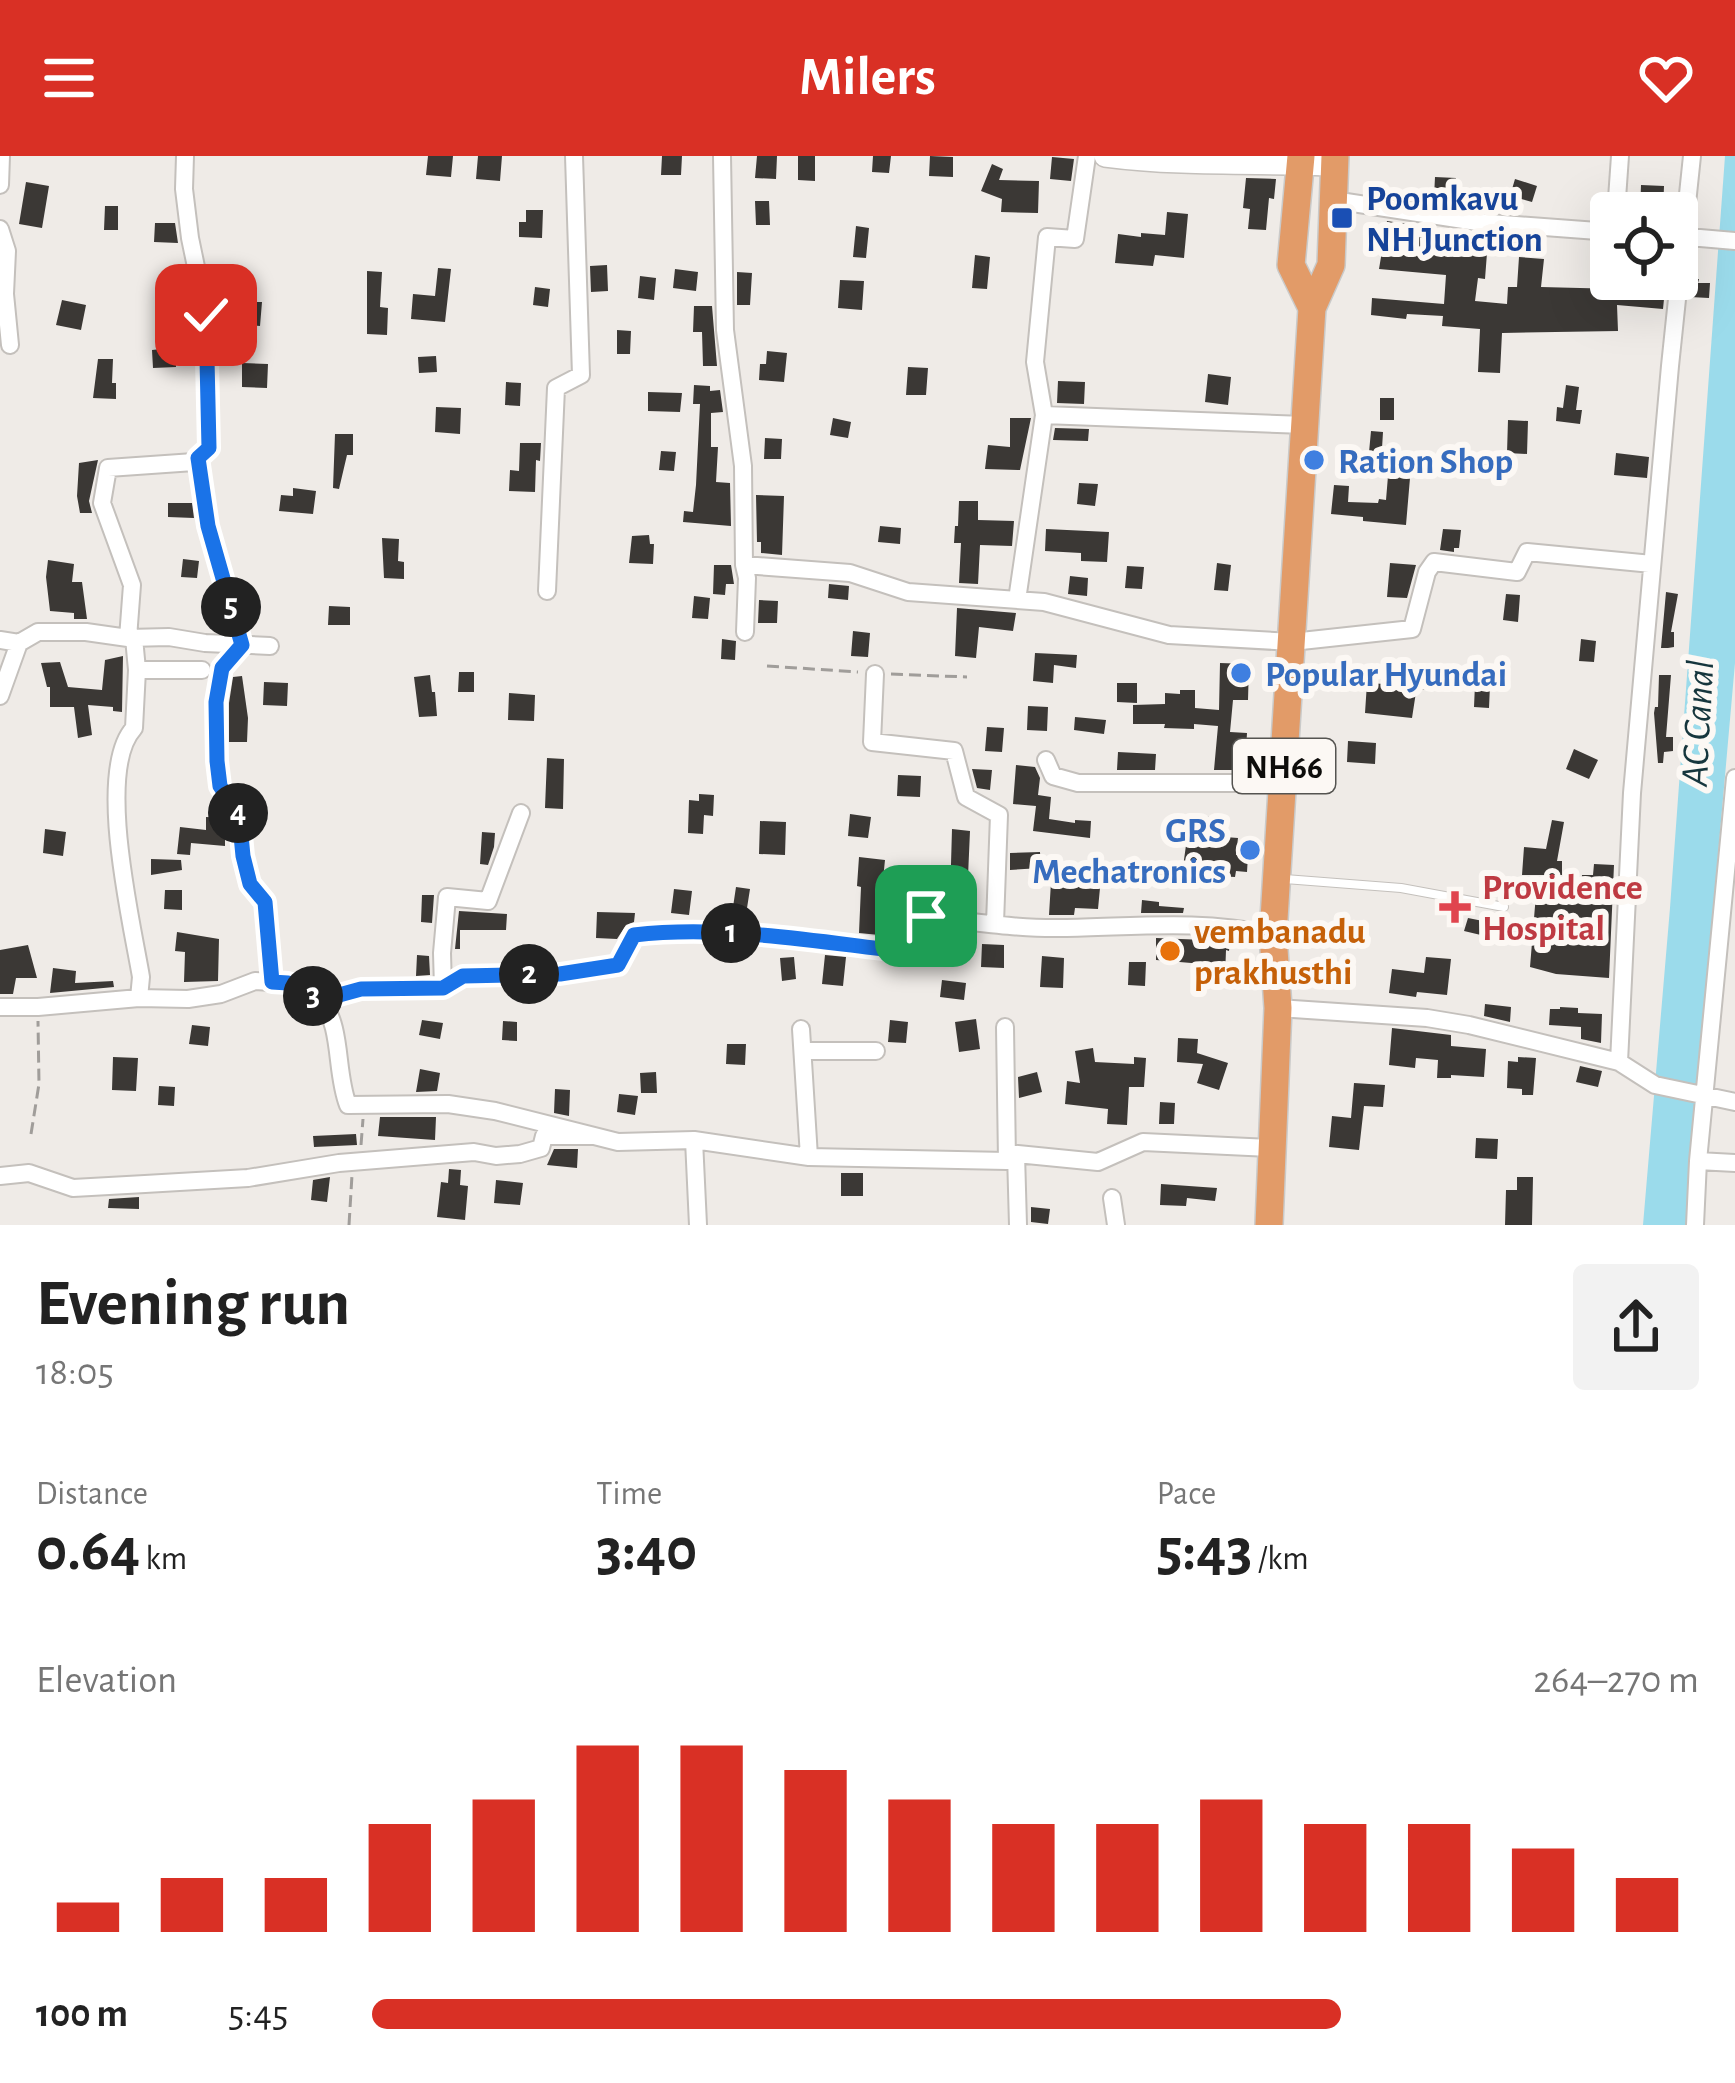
<!DOCTYPE html>
<html lang="en">
<head>
<meta charset="utf-8">
<style>
	:root { --surface:#fff; --page:#f2f2f2; --text:#222; --muted:#767676; --accent:#d93025 }
	body { margin:0; font-family:"Alegreya Sans",sans-serif; background:var(--page); color:var(--text); height:100vh; display:flex; flex-direction:column; font-size:45px; white-space:nowrap }
	* { box-sizing:border-box; margin:0 }
	p { font-size:39px; color:var(--muted) }
	.icon { flex:none; width:66px; height:66px; fill:none; stroke:currentColor; stroke-width:2; stroke-linecap:round; stroke-linejoin:round }
	.map { position:relative; height:1069px; overflow:hidden }
	.details { display:flex; flex-direction:column; background:var(--surface); flex:1 }
	.details>* { flex:none }
	.fabs { position:absolute; left:1590px; top:36px; display:grid; gap:24px }
	.fabs a { display:grid; place-items:center; width:108px; height:108px; border-radius:12px; background:var(--surface); box-shadow:0 12px 48px #0002; font-size:60px }
	.pin { position:absolute; display:grid; place-items:center; width:102px; height:102px; color:#fff; margin:-51px; border-radius:24px; box-shadow:0 6px 18px #0006 }
	.km { position:absolute; width:60px; height:60px; margin:-30px; border-radius:50%; background:#222; color:#fff; font-size:33px; line-height:60px; text-align:center }
	.round { display:grid; place-items:center; flex:none; width:126px; height:126px; border-radius:12px; background:var(--page) }
	.headline { display:flex; align-items:center; justify-content:space-between; height:204px; padding:0 36px }
	h1 { font-size:66px; font-weight:600; line-height:90px }
	.figures { display:grid; grid-template-columns:repeat(3,1fr); gap:18px; height:204px; padding:12px 36px }
	.figures div { display:grid; align-content:center }
	.figures b { font-size:60px; font-weight:600 }
	.figures small { font-size:33px; font-weight:400 }
	.figures p { font-size:33px }
	.chart { height:336px; padding:24px 36px }
	.chart p { display:flex; justify-content:space-between }
	.chart svg { width:100%; height:216px; margin-top:12px; stroke:var(--accent); stroke-width:6 }
	ul { padding:0 36px; list-style:none; font-size:39px }
	li { display:grid; grid-template-columns:192px 144px 1fr; align-items:center; height:90px }
	li i { height:30px; border-radius:15px; background:var(--accent) }
	header { display:flex; justify-content:space-between; align-items:center; height:156px; padding:0 36px; background:var(--accent); color:#fff; font-size:54px; font-weight:600 }
	.map>svg:first-child { display:block }
	.water { fill:#9bdbeb }
	.building { fill:#3b3835 }
	.lines { fill:none; stroke-linecap:round; stroke-linejoin:round }
	.service-casing { stroke:#c4c0bc; stroke-width:10 }
	.minor-casing { stroke:#c4c0bc; stroke-width:20 }
	.tertiary-casing { stroke:#c4c0bc; stroke-width:24 }
	.trunk-casing { stroke:#cacac9; stroke-width:30 }
	.path { stroke:#a09d9a; stroke-width:3; stroke-dasharray:12 6; stroke-linecap:butt }
	.service { stroke:#fff; stroke-width:8 }
	.minor { stroke:#fff; stroke-width:16 }
	.tertiary { stroke:#fff; stroke-width:21 }
	.trunk { stroke:#e29b68; stroke-width:27 }
	.route-casing { stroke:#fff; stroke-width:24 }
	.route { stroke:#1a73e8; stroke-width:15 }
	.transit-dot { fill:#1a4fb4; stroke:#fcf8f4; stroke-width:4.5 }
	.shop-dot { fill:#3f7fe0; stroke:#fcf8f4; stroke-width:4.5 }
	.health-dot { fill:#e0444e; stroke:#fcf8f4; stroke-width:4.5 }
	.food-dot { fill:#e8710a; stroke:#fcf8f4; stroke-width:4.5 }
	.labels { text-anchor:middle; stroke-width:12; stroke-linejoin:round; paint-order:stroke }
	.shield { fill:#fcf8f4; stroke:#555451; stroke-width:3 }
	.shield-label { font-size:33px; font-weight:bold; fill:#0e0d0b }
	.transit-label { font-size:36px; font-weight:bold; fill:#164399; stroke:#fcf8f4; text-anchor:start }
	.shop-label { font-size:36px; font-weight:bold; fill:#366cbe; stroke:#fcf8f4; text-anchor:start }
	.health-label { font-size:36px; font-weight:bold; fill:#be3a42; stroke:#fcf8f4; text-anchor:start }
	.food-label { font-size:36px; font-weight:bold; fill:#c56008; stroke:#fcf8f4; text-anchor:start }
	.water-label { font-size:39px; font-style:italic; fill:#16363d; stroke:#fcf8f4 }
</style>
</head>
<body>
<header><svg class="icon" aria-label="menu" viewBox="0 0 24 24"><path d="M4 6h16M4 12h16M4 18h16"/></svg>Milers<svg class="icon" aria-label="heart" viewBox="0 0 24 24"><path d="M12 20l-8-8c-3-5 5-10 8-4 3-6 11-1 8 4z"/></svg></header>
<div class="map">
<svg width="1735" height="1069" viewBox="0 0 1735 1069">
	<rect width="100%" height="100%" fill="#efebe7"/>
	<path class="water" d="M1725,0H1735V507L1701,891L1690,1069H1643L1670,752Z"/>
	<path class="building" d="M428,0H453L451,21L426,19Z
		M478,0H502L500,25L476,23Z
		M662,0H682L681,19H661Z
		M757,0H777L776,23L755,22Z
		M798,0H815V25L798,24Z
		M873,0H891L889,17L872,16Z
		M930,0L953,1V21L929,20Z
		M1052,1L1074,3L1071,25L1050,23Z
		M992,8L1003,13L999,24L1039,25L1038,57L1001,56L1002,43L981,35Z
		M1435,21L1456,22V42L1434,41Z
		M1246,22L1276,23L1274,43L1269,42L1266,74L1248,73L1250,53L1243,52Z
		M1515,23L1537,30L1532,46L1510,40Z
		M26,26L49,30L42,72L19,68Z
		M1641,29L1664,30L1663,57H1640Z
		M755,45H769L770,69H756Z
		M105,50H118V74H104Z
		M526,54H543L542,82L519,81V66H526Z
		M1167,56L1188,58L1184,102L1155,99L1153,110L1115,107L1118,78L1141,81V77L1165,79Z
		M1387,65L1433,72L1431,92L1487,97L1485,123L1478,122L1475,145L1507,148L1508,131H1517L1519,101L1544,103L1541,131L1619,133V123H1666L1663,153L1617,149L1618,175L1502,177L1500,217L1478,216L1480,173L1442,170L1443,160L1407,158L1406,163L1371,159L1372,142L1444,148L1446,119L1379,113Z
		M155,67H175L178,87L154,86Z
		M856,70L869,72L866,102L853,101Z
		M975,99L990,101L987,133L972,132Z
		M607,109L608,135L591,136L590,110Z
		M438,112L451,113L445,166L411,163L413,138L435,140Z
		M675,113L698,116L696,135L673,132Z
		M367,115L382,116L380,151L388,152L387,179L367,178Z
		M737,116L752,117L750,149H737Z
		M640,120L656,122L654,144L638,142Z
		M1692,123H1699L1698,127H1710L1709,142L1690,141Z
		M840,124L864,125L862,154L838,152Z
		M535,131L550,133L548,151L533,149Z
		M62,144L86,149L81,174L56,169Z
		M250,146H262L260,170L249,169Z
		M694,150H712L717,210H703L702,176H693Z
		M617,174L631,175L630,198H617Z
		M163,180L175,182L176,211L153,212L152,194L161,193Z
		M767,195L787,197L784,226L759,224L760,208H766Z
		M436,200L437,216L419,217L418,201Z
		M98,203H113L112,227H116V243L93,242Z
		M242,207L268,208L267,232L242,231Z
		M908,211L928,212L926,239H906Z
		M1208,218L1231,221L1228,249L1205,246Z
		M1058,225L1085,226L1084,248L1057,247Z
		M506,226L521,227L520,250L505,249Z
		M694,229L710,230V235L720,234L723,256L711,257V291H718L716,326L730,327L731,370L683,366L684,355L693,356L696,329L700,248H693Z
		M1566,229L1579,231L1576,254H1582L1580,268L1556,265L1557,251L1563,252Z
		M648,236L682,237L680,256L648,255Z
		M1380,242H1394V264H1380Z
		M436,251L461,252L460,278L435,276Z
		M833,262L851,266L848,282L830,279Z
		M1010,262H1031L1020,314L985,313L988,289L1010,291Z
		M1508,264L1528,265L1527,298L1507,297Z
		M1055,272L1089,273L1088,285L1053,284Z
		M1371,275L1383,276L1381,309L1368,307Z
		M335,278H353V299H347L339,333L333,332Z
		M765,282L782,283L781,303H764Z
		M520,287H541L540,305L536,304L535,336L509,335L510,314L519,315Z
		M661,295L676,296L674,315L659,314Z
		M1616,297L1649,301L1647,322L1614,319Z
		M98,304L89,345L92,357H80L77,340L79,307Z
		M1388,320L1410,322L1406,369L1363,365V361L1331,358L1334,329L1349,330L1348,346L1378,347L1379,343L1386,344Z
		M1079,327L1098,328L1095,350L1077,348Z
		M293,332L316,335L313,358L279,355L281,339L293,340Z
		M756,339L784,340L782,399L761,397V386H757Z
		M959,345H978V364L1014,365L1012,390L980,389L978,428L959,427L961,387H954L955,370H958Z
		M168,347H192L194,362L168,361Z
		M880,370L901,372L900,388L878,386Z
		M1046,373L1109,376L1107,406L1081,405V397L1045,395Z
		M1443,373L1461,374L1459,392H1454V396L1440,394Z
		M649,379L650,388H654L653,408L629,407L632,380Z
		M382,382L399,383L398,405L404,406V423L384,422Z
		M183,403L199,405L197,422L181,421Z
		M48,404L74,408L72,426H82L87,463H74V457L50,455L46,421Z
		M1217,407L1231,409L1228,435L1214,434Z
		M1390,407L1416,409L1407,442L1387,441Z
		M714,409H731L734,428H726L725,439L713,438Z
		M1127,410L1144,411L1142,433L1125,432Z
		M1070,420L1088,422L1087,440L1068,438Z
		M829,428L849,430L848,444L828,442Z
		M1666,436L1678,438L1671,476H1674V491L1668,492H1661Z
		M1506,438L1520,439L1518,466L1503,464Z
		M694,440L710,442L708,463L692,462Z
		M759,444L778,445L777,467H758Z
		M329,450L350,451V469H328Z
		M957,452L1016,457L1013,475L979,471L976,502L955,500Z
		M853,475L870,477L868,501L851,500Z
		M722,483L736,485L735,504L721,503Z
		M1581,483L1596,485L1594,506L1579,505Z
		M1035,497L1077,499L1076,512L1054,509L1053,527L1033,525Z
		M123,500L122,556L113,555V551L88,549L92,579L78,582L74,551H50V531H47L41,507L60,506L68,531L102,534L105,504Z
		M1220,507L1249,508L1248,544H1233L1230,576L1247,577L1246,593L1266,594L1265,614H1214L1218,570L1194,568V573L1164,572L1165,568H1133V549L1165,548V537L1180,538V534H1195V552L1219,554Z
		M1422,514L1438,516L1436,535L1420,533Z
		M459,516H474V536H458Z
		M430,519L432,536H435L437,560L419,561L414,521Z
		M1659,519H1671L1666,581H1673V595L1664,596L1663,607H1658L1654,557L1655,551H1658Z
		M242,520L248,562L247,586H229V547L233,521Z
		M264,526L288,527L287,550L263,549Z
		M1117,527H1137V547L1117,546Z
		M1367,527L1385,528L1384,532L1416,536L1412,562L1365,557Z
		M1475,528L1490,529L1489,552L1474,551Z
		M509,537L535,539L534,565L508,564Z
		M1028,550L1048,551L1047,575L1027,574Z
		M1075,561L1106,564L1104,578L1074,574Z
		M987,571L1004,572L1002,596L985,595Z
		M1348,585L1376,587L1375,608L1347,606Z
		M1574,593L1598,604L1589,623L1566,613Z
		M1118,596L1156,598L1155,614H1117Z
		M547,602L564,603L563,653L545,652Z
		M1016,609L1035,611L1040,622L1038,639L1051,641L1049,663L1075,667V664L1091,665L1090,682L1033,675L1036,650L1013,648Z
		M972,613L992,614L990,634L977,632Z
		M898,619L921,620L920,641L897,640Z
		M699,638L714,639L713,660L704,659L703,678L688,677L689,644L699,645Z
		M850,658L871,661L868,682L848,680Z
		M1185,659L1220,661L1219,670H1226L1225,681L1238,682L1236,699H1248L1247,716L1236,715L1235,721L1217,720V716L1183,711L1187,682H1183Z
		M206,661L225,662V690L191,687L190,699L177,698L180,671L206,674Z
		M1552,664L1564,666L1557,705H1562V719H1522L1524,691L1546,693Z
		M760,665L786,666L785,699L759,698Z
		M45,673L66,676L63,700L43,697Z
		M952,673L970,675L967,743H950Z
		M482,676L495,677L494,691L488,709L480,708Z
		M1040,696L1041,712L1010,714V697Z
		M859,701L885,704L880,752H891L889,780L859,777L861,731L857,730Z
		M151,703L181,704L182,714L151,719Z
		M1594,708L1614,709L1609,822L1556,818L1530,811L1536,738L1580,743L1582,719H1593Z
		M1051,726L1100,732L1098,753L1075,752L1074,759H1049Z
		M736,731L750,733L747,752L733,751Z
		M674,733L692,735L689,759L671,757Z
		M165,734H182V754L164,753Z
		M422,739H434L432,767L421,766Z
		M1142,744L1159,746V750L1184,752L1183,757H1141Z
		M459,755L507,758L506,774H460V793H455Z
		M597,756L635,757L634,766L626,769L617,783L596,782Z
		M1468,762L1488,766L1485,780L1464,775Z
		M177,776L219,783L218,825L184,826L185,796L175,795Z
		M1156,782L1230,785L1229,795L1226,794L1225,821L1203,820V808L1156,804Z
		M982,788L1004,789V812L981,811Z
		M28,789L37,822H16L13,838H0V794Z
		M417,799L429,800L430,819L416,820Z
		M825,799L846,801L843,830L822,828Z
		M1042,800L1064,802L1063,832L1040,831Z
		M794,801L796,823L782,825L780,802Z
		M1426,801L1451,803L1447,839L1417,836L1416,841L1389,837L1392,813L1424,817Z
		M1129,806H1146L1145,830L1128,829Z
		M53,812L76,815L75,827L113,825L114,831L50,837Z
		M942,824L966,827L964,844L940,841Z
		M1485,848L1511,851L1510,866L1484,860Z
		M1560,851L1578,852V857L1602,858L1601,887L1581,883V871L1549,869L1550,853H1560Z
		M976,863L980,893L959,896L955,866Z
		M422,864L443,867L440,883L419,879Z
		M890,864L908,866L906,887L888,886Z
		M503,865L517,866V885L502,884Z
		M192,869L210,871L208,890L189,888Z
		M1392,872L1451,879V890L1486,893L1484,921L1451,919V922H1437L1438,904L1416,902L1415,912L1389,909Z
		M1178,882L1198,883L1197,897L1228,907L1219,934L1197,927L1203,908L1177,906Z
		M727,888H746L745,909L726,908Z
		M1093,892L1095,906L1134,908V901L1146,902L1144,931H1129L1127,969L1107,968L1108,953L1065,948L1067,925L1080,927L1075,895Z
		M113,901L138,902L136,935L112,934Z
		M1518,901L1536,902L1533,939H1522V933L1507,932L1508,905L1518,906Z
		M1580,910L1602,915L1598,931L1576,926Z
		M420,913L440,917L437,935L416,936Z
		M656,916L657,937H641L640,917Z
		M1037,916L1042,936L1019,942L1018,921Z
		M1354,927L1385,929L1383,951L1364,950L1359,994L1329,991L1332,960L1351,962Z
		M159,930L175,931L174,950L158,949Z
		M555,933L570,934L569,960L554,957Z
		M619,938L638,940L635,959L617,956Z
		M1160,946L1175,947L1174,968H1159Z
		M380,961H436L435,984L378,980Z
		M356,978L357,989L314,991L313,980Z
		M1476,982L1498,983L1497,1003L1475,1002Z
		M554,993H578L577,1012L547,1009Z
		M449,1013L461,1014L460,1029L468,1030L465,1064L437,1061L441,1026L448,1027Z
		M841,1017H863V1040H841Z
		M330,1021L327,1046L311,1044L313,1024Z
		M1517,1021H1533L1532,1069H1505L1506,1034H1517Z
		M496,1024L523,1027L520,1049L494,1047Z
		M1161,1028L1217,1032L1215,1045L1187,1042L1186,1050L1160,1049Z
		M139,1041V1053L108,1052L109,1043Z
		M1031,1051L1050,1053L1048,1068L1031,1066Z"/>
	<g class="lines">
		<g class="service-casing">
			<path id="service" d="M1285,723L1401,732L1504,751"/>
		</g>
		<g class="minor-casing">
			<path id="minor" d="M722,0L725,174L743,310L744,409L747,422L745,476
				M0,29L1,0
				M1333,44L1477,66L1611,76
				M1616,57L1620,0
				M0,73L7,95L5,138L10,189
				M1677,80L1735,85
				M1044,259L1305,269
				M198,302L208,370L242,489L222,512L216,546L217,605L221,630L239,659L243,700L250,728L265,746L272,826
				M744,409L850,417L908,436L1044,446L1169,479L1292,486L1412,473L1427,416L1434,406L1517,416L1527,396L1652,408
				M547,435L556,232L581,219L574,0
				M1017,444L1044,259L1035,206L1047,81L1075,83L1087,0
				M128,482L132,429L102,347L108,312L194,306L209,292L206,159L190,82L184,33L185,0
				M0,484L19,487L38,476H86L128,482L169,481L205,487L270,490
				M137,514H202
				M875,518L872,586L954,595L966,641L999,659L995,767
				M0,540L19,487
				M1046,604L1053,620L1078,627H1283
				M443,832L442,797L447,741L488,745L521,657
				M139,842L188,843L221,838L255,825L288,827L321,844L361,833L443,832L463,820L561,818L618,809L634,779C722,769 812,785 900,795L913,782L915,760C963,764 1014,773 1062,772C1137,771 1198,763 1273,779
				M321,844C343,872 335,916 348,949L448,948L495,955L618,986L694,984L698,1069
				M0,851H38L139,842L141,821C132,767 95,614 134,572L137,514L134,482
				M1278,852L1427,862L1469,869L1619,906L1655,929L1735,946
				M801,873L809,1001L1007,1005L1005,871
				M803,895H876
				M1619,906L1632,637L1670,210L1692,0
				M694,984L809,1001
				M1007,997L1098,1006L1143,986L1270,992
				M1016,998L1018,1069
				M1698,1005L1735,1007
				M0,1020L29,1017L73,1032L145,1028L248,1022L339,1007L474,996L496,1000L520,998L541,992L544,980H592
				M1112,1042L1116,1069
				M1695,1069L1698,1005L1735,622"/>
		</g>
		<g class="tertiary-casing">
			<path id="tertiary" d="M1105,0C1182,10 1258,6 1334,9"/>
		</g>
		<g class="trunk-casing">
			<path id="trunk" d="M1301,0L1291,109L1312,152
				M1269,1069L1278,852L1273,779L1312,152L1331,109L1335,0"/>
		</g>
		<path class="path" d="M767,510L858,516
			M891,518L967,521
			M31,978L39,928L38,865
			M361,989L363,963
			M349,1069L352,1019"/>
		<use href="#service" class="service"/>
		<use href="#minor" class="minor"/>
		<use href="#tertiary" class="tertiary"/>
		<use href="#trunk" class="trunk"/>
	</g>
	<g class="lines">
		<g class="route-casing">
			<path id="route" d="M206,159L209,292L198,302L208,370L242,489L222,512L216,546L217,605L220,630L239,659L243,700L250,728L265,746L272,826L288,827L321,844L361,833L443,832L463,820L560,818L618,809L634,779C722,769 812,785 900,795L913,782L915,760H926"/>
		</g>
		<use href="#route" class="route"/>
	</g>
	<rect class="transit-dot" x="1330" y="50" width="24" height="24" rx="6"/>
	<g class="shop-dot">
		<circle cx="1314" cy="304" r="12"/>
		<circle cx="1241" cy="517" r="12"/>
		<circle cx="1250" cy="694" r="12"/>
	</g>
	<path class="health-dot" d="M1449 733h12v12h12v12h-12v12h-12v-12h-12v-12h12z"/>
	<circle class="food-dot" cx="1170" cy="795" r="12"/>
	<g class="labels">
		<rect class="shield" x="1233" y="583" width="102" height="54" rx="9"/>
		<g class="shield-label">
			<text x="1284" y="622">NH66</text>
		</g>
		<g class="transit-label">
			<text x="1366" y="54">Poomkavu<tspan x="1366" dy="41">NH Junction</tspan></text>
		</g>
		<g class="shop-label">
			<text x="1338" y="317">Ration Shop</text>
			<text x="1265" y="530">Popular Hyundai</text>
			<text x="1226" y="686" text-anchor="end">GRS<tspan x="1226" dy="41">Mechatronics</tspan></text>
		</g>
		<g class="health-label">
			<text x="1482" y="743">Providence<tspan x="1482" dy="41">Hospital</tspan></text>
		</g>
		<g class="food-label">
			<text x="1194" y="787">vembanadu<tspan x="1194" dy="41">prakhusthi</tspan></text>
		</g>
		<g class="water-label">
			<text transform="translate(1696 567) rotate(-87)" y="14">AC Canal</text>
		</g>
	</g>
</svg>
<div class="fabs">
<a><svg class="icon" aria-label="locate" viewBox="0 0 24 24"><circle cx="12" cy="12" r="6"/><path d="M12 2v4M12 18v4M2 12h4M18 12h4"/></svg></a>
</div>
<div class="pin" style="left:926px;top:760px;background:#1e9e55"><svg class="icon" aria-label="arrive" viewBox="0 0 24 24"><path d="M6 21V4h12l-3 4 3 4H6"/></svg></div>
<div class="pin" style="left:206px;top:159px;background:#d93025"><svg class="icon" aria-label="check" viewBox="0 0 24 24"><path d="M5 12l5 5 9-10"/></svg></div>
<b class="km" style="left:731px;top:777px">1</b>
<b class="km" style="left:529px;top:818px">2</b>
<b class="km" style="left:313px;top:840px">3</b>
<b class="km" style="left:238px;top:657px">4</b>
<b class="km" style="left:231px;top:451px">5</b>
</div>
<section class="details">
<div class="headline"><div><h1>Evening run</h1><p>18:05</p></div><a class="round"><svg class="icon" aria-label="share" viewBox="0 0 24 24"><path d="M12 15V3M7 8l5-5 5 5M5 13v7h14v-7"/></svg></a></div>
<div class="figures">
<div><p>Distance</p><b>0.64<small> km</small></b></div>
<div><p>Time</p><b>3:40</b></div>
<div><p>Pace</p><b>5:43<small> /km</small></b></div>
</div>
<div class="chart"><p><span>Elevation</span>264–270 m</p>
<svg viewBox="0 0 160 44" preserveAspectRatio="none"><path d="M5 44V38M15 44V33M25 44V33M35 44V22M45 44V17M55 44V6M65 44V6M75 44V11M85 44V17M95 44V22M105 44V22M115 44V17M125 44V22M135 44V22M145 44V27M155 44V33"/></svg>
</div>
<ul>
<li><b>100 m</b>5:45<i style="width:73%"></i></li>
</ul>
</section>
</body>
</html>
